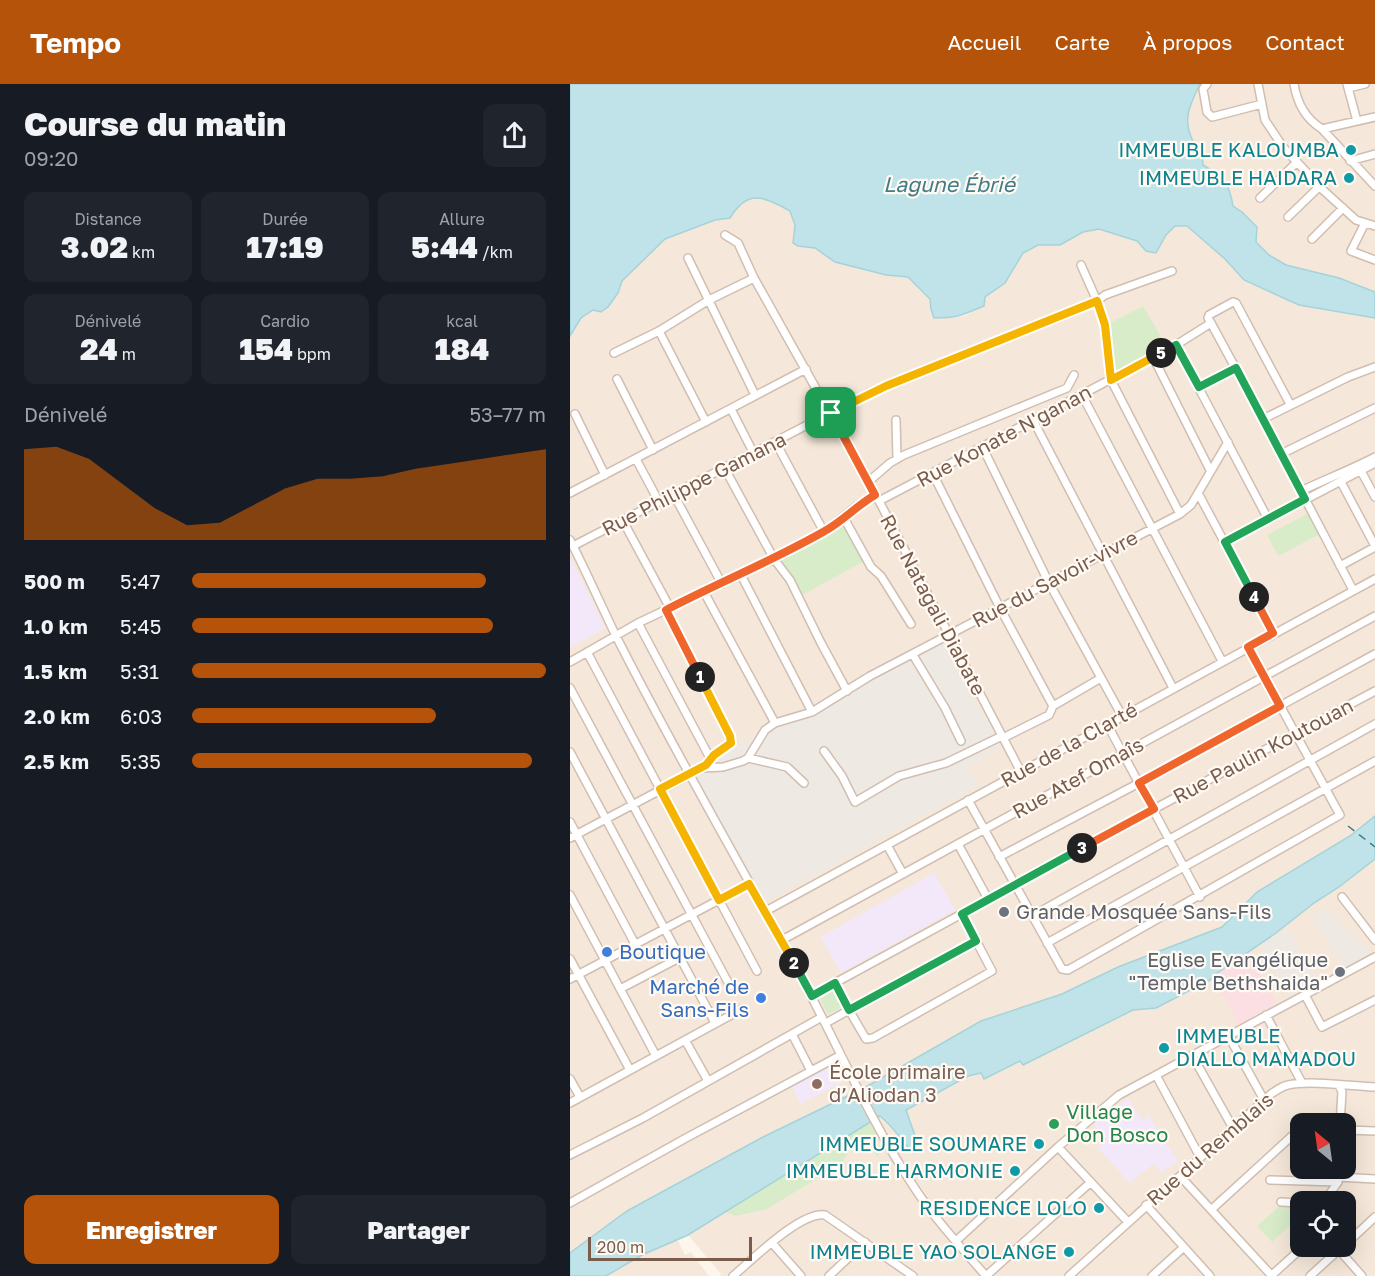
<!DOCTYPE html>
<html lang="fr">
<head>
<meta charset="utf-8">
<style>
	:root { --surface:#171b24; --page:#20242c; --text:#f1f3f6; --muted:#9ea1a6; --accent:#b45309 }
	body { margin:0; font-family:"Golos Text",sans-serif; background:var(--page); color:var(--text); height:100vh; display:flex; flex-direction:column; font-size:22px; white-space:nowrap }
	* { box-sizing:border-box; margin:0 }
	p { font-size:20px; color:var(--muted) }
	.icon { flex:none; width:33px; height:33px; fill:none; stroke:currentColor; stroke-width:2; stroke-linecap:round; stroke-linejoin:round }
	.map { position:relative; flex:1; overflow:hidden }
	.side { display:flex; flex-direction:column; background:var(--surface); width:570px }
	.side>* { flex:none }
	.needle { width:39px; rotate:331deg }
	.buttons { position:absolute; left:720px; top:1029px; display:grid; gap:12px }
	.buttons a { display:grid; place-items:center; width:66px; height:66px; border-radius:12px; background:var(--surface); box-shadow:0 6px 24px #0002; font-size:30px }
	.scale { position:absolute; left:18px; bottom:15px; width:164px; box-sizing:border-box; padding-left:6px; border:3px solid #7a5c4d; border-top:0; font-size:16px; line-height:21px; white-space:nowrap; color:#7a5c4d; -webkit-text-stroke:4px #fffaf3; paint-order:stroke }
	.pin { position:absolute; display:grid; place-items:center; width:51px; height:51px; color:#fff; margin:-26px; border-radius:12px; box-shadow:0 3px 9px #0006 }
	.km { position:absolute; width:30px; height:30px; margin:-15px; border-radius:50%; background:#222; color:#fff; font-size:16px; line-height:30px; text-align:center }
	.round { display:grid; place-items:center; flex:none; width:63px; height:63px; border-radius:12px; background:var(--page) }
	.headline { display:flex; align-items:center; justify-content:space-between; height:102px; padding:0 24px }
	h1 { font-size:33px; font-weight:800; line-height:45px }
	.stats { display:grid; grid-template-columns:repeat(3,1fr); gap:9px; height:102px; padding:6px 24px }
	.stats div { display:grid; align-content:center; border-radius:12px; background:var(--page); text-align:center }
	.stats b { font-size:30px; font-weight:800 }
	.stats small { font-size:16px; font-weight:400 }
	.stats p { font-size:16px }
	.chart { height:168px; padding:12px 24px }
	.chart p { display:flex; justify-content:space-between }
	.chart svg { width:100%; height:108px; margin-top:6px; fill:var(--accent); opacity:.7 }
	.cta { display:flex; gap:12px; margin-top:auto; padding:12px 24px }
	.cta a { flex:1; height:69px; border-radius:12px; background:var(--accent); color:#fff; font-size:24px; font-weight:800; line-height:69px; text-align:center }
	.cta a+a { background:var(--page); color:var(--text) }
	ul { padding:0 24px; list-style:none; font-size:20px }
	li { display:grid; grid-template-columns:96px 72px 1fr; align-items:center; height:45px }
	li i { height:15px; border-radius:8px; background:var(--accent) }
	header { display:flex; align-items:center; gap:36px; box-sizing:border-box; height:84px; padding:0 30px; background:var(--accent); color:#fff }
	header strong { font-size:28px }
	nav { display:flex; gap:33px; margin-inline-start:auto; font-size:21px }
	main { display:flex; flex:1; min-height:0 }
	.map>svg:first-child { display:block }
	.residential { fill:#f5e8da; fill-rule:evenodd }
	.industrial { fill:#efe9e4 }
	.education { fill:#f3e8fa }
	.medical { fill:#fbdfe3 }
	.green { fill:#d8ecc9 }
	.water { fill:#bfe3e8; stroke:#a5d3da; stroke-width:1.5 }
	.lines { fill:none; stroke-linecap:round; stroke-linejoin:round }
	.ferry { stroke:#437c86; stroke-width:1.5; stroke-dasharray:8 6; stroke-linecap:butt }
	.minor-casing { stroke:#d1beb0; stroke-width:10 }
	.minor { stroke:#fff; stroke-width:7 }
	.split-1-casing { stroke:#fff; stroke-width:12 }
	.split-2-casing { stroke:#fff; stroke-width:12 }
	.split-3-casing { stroke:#fff; stroke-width:12 }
	.split-4-casing { stroke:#fff; stroke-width:12 }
	.split-5-casing { stroke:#fff; stroke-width:12 }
	.split-6-casing { stroke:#fff; stroke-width:12 }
	.split-1 { stroke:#f0652b; stroke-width:8 }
	.split-2 { stroke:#f5b400; stroke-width:8 }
	.split-3 { stroke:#22a559; stroke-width:8 }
	.split-4 { stroke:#f0652b; stroke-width:8 }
	.split-5 { stroke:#22a559; stroke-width:8 }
	.split-6 { stroke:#f5b400; stroke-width:8 }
	.culture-dot { fill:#0f9aa8; stroke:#fffaf3; stroke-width:2 }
	.worship-dot { fill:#6b7280; stroke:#fffaf3; stroke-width:2 }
	.shop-dot { fill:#3f7fe0; stroke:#fffaf3; stroke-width:2 }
	.education-dot { fill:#8d6e63; stroke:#fffaf3; stroke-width:2 }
	.leisure-dot { fill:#2e9e5b; stroke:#fffaf3; stroke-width:2 }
	.labels { text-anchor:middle; stroke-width:4.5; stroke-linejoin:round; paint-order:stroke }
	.culture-label { font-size:20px; fill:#0d838f; stroke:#fffaf3; text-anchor:end }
	.street-label { font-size:20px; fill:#7a5c4d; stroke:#fffaf3 }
	.worship-label { font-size:20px; fill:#5b616d; stroke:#fffaf3; text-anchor:start }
	.shop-label { font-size:20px; fill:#366cbe; stroke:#fffaf3; text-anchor:start }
	.education-label { font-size:20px; fill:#785e54; stroke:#fffaf3; text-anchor:start }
	.leisure-label { font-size:20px; fill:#27864d; stroke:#fffaf3; text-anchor:start }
	.water-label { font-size:21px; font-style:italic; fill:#437c86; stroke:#fffaf3 }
</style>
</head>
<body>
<header>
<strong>Tempo</strong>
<nav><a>Accueil</a><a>Carte</a><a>À propos</a><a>Contact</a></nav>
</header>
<main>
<section class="side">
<div class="headline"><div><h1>Course du matin</h1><p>09:20</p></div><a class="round"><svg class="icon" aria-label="share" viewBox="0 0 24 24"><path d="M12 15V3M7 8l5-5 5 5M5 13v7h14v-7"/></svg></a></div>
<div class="stats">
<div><p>Distance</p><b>3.02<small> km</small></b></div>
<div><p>Durée</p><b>17:19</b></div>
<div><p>Allure</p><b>5:44<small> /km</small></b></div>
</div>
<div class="stats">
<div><p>Dénivelé</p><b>24<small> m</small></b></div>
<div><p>Cardio</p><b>154<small> bpm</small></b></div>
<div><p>kcal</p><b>184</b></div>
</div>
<div class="chart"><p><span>Dénivelé</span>53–77 m</p>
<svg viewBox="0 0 160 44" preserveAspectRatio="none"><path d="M0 44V7L10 6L20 11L30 21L40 31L50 38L60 37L70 30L80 23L90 19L100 19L110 18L120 15L130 13L140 11L150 9L160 7V44z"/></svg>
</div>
<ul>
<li><b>500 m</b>5:47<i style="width:83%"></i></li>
<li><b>1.0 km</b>5:45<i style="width:85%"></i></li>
<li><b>1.5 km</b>5:31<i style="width:100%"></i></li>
<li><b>2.0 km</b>6:03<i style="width:69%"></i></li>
<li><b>2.5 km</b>5:35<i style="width:96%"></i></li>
</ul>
<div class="cta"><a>Enregistrer</a><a>Partager</a></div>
</section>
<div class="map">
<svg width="805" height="1192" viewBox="0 0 805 1192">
	<rect width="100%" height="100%" fill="#fdf6ec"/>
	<path class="residential" d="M630,0H805V208L769,194L716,181L699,171L686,158L672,128L663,122L660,105L651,91L633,81V71L622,55L616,40L617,27Z
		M186,113L196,114L220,127L225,141L223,159L228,162L245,164L265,178L328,192L338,193L361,215V225L383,234L394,232L414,222L415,213L435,199L453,169L468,161H490L513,148L529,145L567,158L576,167L605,142H617L655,175L674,196L729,221L805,234V732L780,752L652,843L548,883L492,910L411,937L294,1004L193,1053L57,1127L0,1169V252L11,234L48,209L52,197L95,155L145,136L160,134L166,125L174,117Z
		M805,775V1192H150L151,1190L118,1151L310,1031L324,1043L337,1063H348L335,1026L398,992L411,989L414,995L450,977L453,981L563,926L586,924L623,906L642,895L643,893L706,849L744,819L769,803ZM730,1040H776V1084H730ZM730,1118H776V1162H730Z
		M107,1155L115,1171L121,1168L139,1192H36L72,1171Z"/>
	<path class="industrial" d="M370,551L432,664L398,682L409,701L193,819L121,687Z
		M754,824L801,868L774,884L741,833Z
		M718,845L747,898L719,913L689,860Z"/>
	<path class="education" d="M0,473L35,544L0,564Z
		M364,789L385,826L271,889L251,853Z
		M263,980L272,998L231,1020L222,1003Z
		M558,1014L572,1036L579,1032L608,1078L591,1088L584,1079L560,1099L528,1064L537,1055L522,1039Z"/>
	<path class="medical" d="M678,867L707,920L669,940L643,893Z"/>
	<path class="green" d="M573,222L597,263L542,291L538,240Z
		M739,429L750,450L708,472L697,451Z
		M276,440L296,476L227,514L207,478Z
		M263,907L272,923L258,930L250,915Z
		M299,1037L308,1055L309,1074L294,1056L279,1068L271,1080L197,1125L165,1132L156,1128Z
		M715,1117L729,1133L702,1158L687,1142Z"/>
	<path class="water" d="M0,0H630C621,19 612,34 622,55C627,64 633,69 633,81C654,93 659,98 663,122L672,128L687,143L686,158L699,171L716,181L769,194L805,208V234L729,221L674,196L655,175L617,142H605L596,151L586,169L576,167L567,157L529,145L513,148L490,161H468L453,169L435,199L415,213L414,222C391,231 390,234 364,234L361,225L360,215L338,193L316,191L265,178L245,164L228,162L223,159L225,141L220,127C194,113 178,104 160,134L145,136L95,155L52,197L48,209L38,223L31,228L23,226L11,234L0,252Z
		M805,732V775L769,803L744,819L706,849L643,892L642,895L586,924L563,926L453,981L450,977L414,995L411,989L398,992L336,1026L349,1063L347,1067L344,1069C331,1057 324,1043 310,1032L118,1151L72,1171L36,1192H0V1169L57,1127L193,1053L294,1004L411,937L492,910L548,883L652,843L687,808L780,752Z"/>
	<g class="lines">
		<path class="ferry" d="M778,742L805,763"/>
		<g class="minor-casing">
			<path id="minor" d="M637,0L633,5L637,28L642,33L692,20
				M688,0L695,36L713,63L753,106L786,136L805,142
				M724,0C727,19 736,35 752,45L805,33
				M777,0L787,37
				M778,4L795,0
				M752,45L805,102
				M780,77L805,70
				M690,114L727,78
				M718,133L749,103
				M795,139L781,167L805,176
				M155,151L168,159L184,194
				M742,155L773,124
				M118,174L185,311
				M511,181L527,217L535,211L602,187
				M641,239L638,234L639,231L663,218L666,219L720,320
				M606,261L698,435
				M44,269L89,247
				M583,273L640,386
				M47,295L83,366
				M629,303L666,284
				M512,311L652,577
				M161,325L184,370
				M5,330L35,391
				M693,335L778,293L805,283
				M326,336L327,375
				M463,336L603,604
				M136,338L89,247L139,216L184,194L309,417L451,688
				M206,359L254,448
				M412,362L478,497L552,632
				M711,370L805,324
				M66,375L89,418
				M155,385L204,475L220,496L251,559L277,607
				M791,387L805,413
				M363,390L430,524L483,622
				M298,398L320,379L334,371L497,304L504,291
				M771,398L805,462
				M731,407C756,395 780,386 805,373
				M0,409L236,285
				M628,409L703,549
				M104,411L152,500
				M309,417L606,261L641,239L693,335L783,506
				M274,434L301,483L311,492L341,540
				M53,437L100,524
				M0,456C16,487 30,519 45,550C103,665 168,776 229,889C267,959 298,1033 342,1100C363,1133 390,1162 416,1192
				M655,458L805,379
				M3,462L299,309L527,217L535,241L541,296L610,430
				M770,482L805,463
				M171,491L242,628
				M134,508L205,639
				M68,539L140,674
				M17,568L187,887
				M343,571L375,624L391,657
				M0,578L68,539L204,475L254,448L288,421L305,411
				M0,604L160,902
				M537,640L630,813
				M433,654L479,631L483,622L531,594
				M254,667L272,692L285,718L329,692L376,679L432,652
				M0,668L145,939
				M178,674L217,683L234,699
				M132,684L153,683L173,677L178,674L195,646L205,639L242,628L300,592L610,430L621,421L658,358
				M398,716L492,885L498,886L770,731L678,563
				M0,738L65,860
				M0,754L132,684L144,671L161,659L160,652L96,526
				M388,760L418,815
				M317,761L333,790
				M429,773L569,699L805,570
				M0,811L86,972
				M772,813L805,856
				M194,828L805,495
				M392,830L422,887L303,954L296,955L279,926L406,857
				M462,832L805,640
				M212,856L805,532
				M477,859L805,677
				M0,875L60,986
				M0,895L179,800
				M265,899L584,725L805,607
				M50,905L109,874
				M735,911L752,943L805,916
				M242,912L265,899L279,926L256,939
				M696,931L732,999
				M222,950L241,987
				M658,951L694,1016
				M115,956L138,997
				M622,971L663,1044
				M586,991L630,1073
				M0,995L10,1013
				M769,1001L772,1008L770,1040
				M0,1019L172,925
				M776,1046L805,1047
				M488,1063L558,1138
				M0,1071L73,1034L252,933
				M610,1092L702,1192
				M768,1093L805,1095
				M700,1096L768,1098
				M711,1118L730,1119
				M754,1118L768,1098L769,1084
				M0,1119L116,1054L271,971
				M576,1121L640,1192
				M642,1125L723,1051L730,1047
				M386,1157L488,1063L549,1011L805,873
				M202,1159L231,1192
				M776,1160L805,1133
				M769,1166L792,1192
				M702,1191L734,1162
				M163,1192C182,1176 231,1127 255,1131L343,1192
				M259,1192L295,1158
				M416,1192L521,1098
				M499,1192L701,1010C707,1006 712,1002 718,1001C739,996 782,1002 805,1003
				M582,1192L614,1163
				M740,1192L773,1162"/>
		</g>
		<use href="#minor" class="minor"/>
	</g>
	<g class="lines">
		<g class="split-1-casing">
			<path id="split-1" d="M130,593L96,526C148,499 202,477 253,448C272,438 286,422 305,411L261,329"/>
		</g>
		<g class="split-2-casing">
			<path id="split-2" d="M130,593L160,652L161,659L144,671L136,681L90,705L149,816L179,800L224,879"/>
		</g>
		<g class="split-3-casing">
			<path id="split-3" d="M224,879L242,912L265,899L279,926L406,857L392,830L512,764"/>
		</g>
		<g class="split-4-casing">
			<path id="split-4" d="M512,764L584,725L569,699L710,622L678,563L703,549L684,513"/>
		</g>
		<g class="split-5-casing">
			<path id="split-5" d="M591,269L606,261L629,303L666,284L735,415L655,458L684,513"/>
		</g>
		<g class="split-6-casing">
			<path id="split-6" d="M261,329L316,302L527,217L535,241L541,296L591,269"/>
		</g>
		<use href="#split-1" class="split-1"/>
		<use href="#split-2" class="split-2"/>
		<use href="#split-3" class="split-3"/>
		<use href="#split-4" class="split-4"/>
		<use href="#split-5" class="split-5"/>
		<use href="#split-6" class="split-6"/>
	</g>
	<g class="culture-dot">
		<circle cx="781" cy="66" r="6"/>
		<circle cx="779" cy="94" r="6"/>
		<circle cx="594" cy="964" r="6"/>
		<circle cx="469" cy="1060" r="6"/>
		<circle cx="445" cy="1087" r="6"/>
		<circle cx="529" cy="1124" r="6"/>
		<circle cx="499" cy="1168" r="6"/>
	</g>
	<g class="worship-dot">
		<circle cx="434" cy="828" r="6"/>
		<circle cx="770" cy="888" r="6"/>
	</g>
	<g class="shop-dot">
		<circle cx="37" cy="868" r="6"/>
		<circle cx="191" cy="914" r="6"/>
	</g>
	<circle class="education-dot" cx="247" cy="1000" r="6"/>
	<circle class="leisure-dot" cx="484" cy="1040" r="6"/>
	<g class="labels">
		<g class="culture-label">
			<text x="769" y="73">IMMEUBLE KALOUMBA</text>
			<text x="767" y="101">IMMEUBLE HAIDARA</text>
			<text x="606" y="959" text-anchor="start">IMMEUBLE<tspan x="606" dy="23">DIALLO MAMADOU</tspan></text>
			<text x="457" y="1067">IMMEUBLE SOUMARE</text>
			<text x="433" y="1094">IMMEUBLE HARMONIE</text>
			<text x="517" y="1131">RESIDENCE LOLO</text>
			<text x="487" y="1175">IMMEUBLE YAO SOLANGE</text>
		</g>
		<g class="street-label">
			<text transform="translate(434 352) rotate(-28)" y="7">Rue Konate N'ganan</text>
			<text transform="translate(124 400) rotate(-27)" y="7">Rue Philippe Gamana</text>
			<text transform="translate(485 495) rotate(-28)" y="7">Rue du Savoir-vivre</text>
			<text transform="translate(363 521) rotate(62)" y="7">Rue Natagali Diabate</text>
			<text transform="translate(499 661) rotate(-29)" y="7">Rue de la Clarté</text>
			<text transform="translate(693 667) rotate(-28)" y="7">Rue Paulin Koutouan</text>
			<text transform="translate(508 694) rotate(-29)" y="7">Rue Atef Omaîs</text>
			<text transform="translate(640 1065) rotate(-41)" y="7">Rue du Remblais</text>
		</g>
		<g class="worship-label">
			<text x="446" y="835">Grande Mosquée Sans-Fils</text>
			<text x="758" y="883" text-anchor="end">Eglise Evangélique<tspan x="758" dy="23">"Temple Bethshaida"</tspan></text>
		</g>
		<g class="shop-label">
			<text x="49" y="875">Boutique</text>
			<text x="179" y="910" text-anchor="end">Marché de<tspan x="179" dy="23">Sans-Fils</tspan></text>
		</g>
		<g class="education-label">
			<text x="259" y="995">École primaire<tspan x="259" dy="23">d’Aliodan 3</tspan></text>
		</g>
		<g class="leisure-label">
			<text x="496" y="1035">Village<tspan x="496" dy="23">Don Bosco</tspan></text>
		</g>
		<g class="water-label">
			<text x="379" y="108">Lagune Ébrié</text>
		</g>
	</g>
</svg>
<div class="buttons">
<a><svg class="needle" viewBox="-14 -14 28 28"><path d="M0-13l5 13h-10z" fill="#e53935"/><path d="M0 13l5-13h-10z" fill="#9ea1a6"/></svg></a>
<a><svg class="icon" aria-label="locate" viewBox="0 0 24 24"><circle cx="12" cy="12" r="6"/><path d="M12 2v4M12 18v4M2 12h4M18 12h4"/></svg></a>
</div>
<div class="scale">200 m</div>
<div class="pin" style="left:261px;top:329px;background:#1e9e55"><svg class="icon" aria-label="arrive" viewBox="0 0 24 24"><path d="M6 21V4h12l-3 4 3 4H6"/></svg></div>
<b class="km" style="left:130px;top:593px">1</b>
<b class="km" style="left:224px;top:879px">2</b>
<b class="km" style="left:512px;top:764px">3</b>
<b class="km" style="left:684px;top:513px">4</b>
<b class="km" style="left:591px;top:269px">5</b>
</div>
</main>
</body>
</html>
